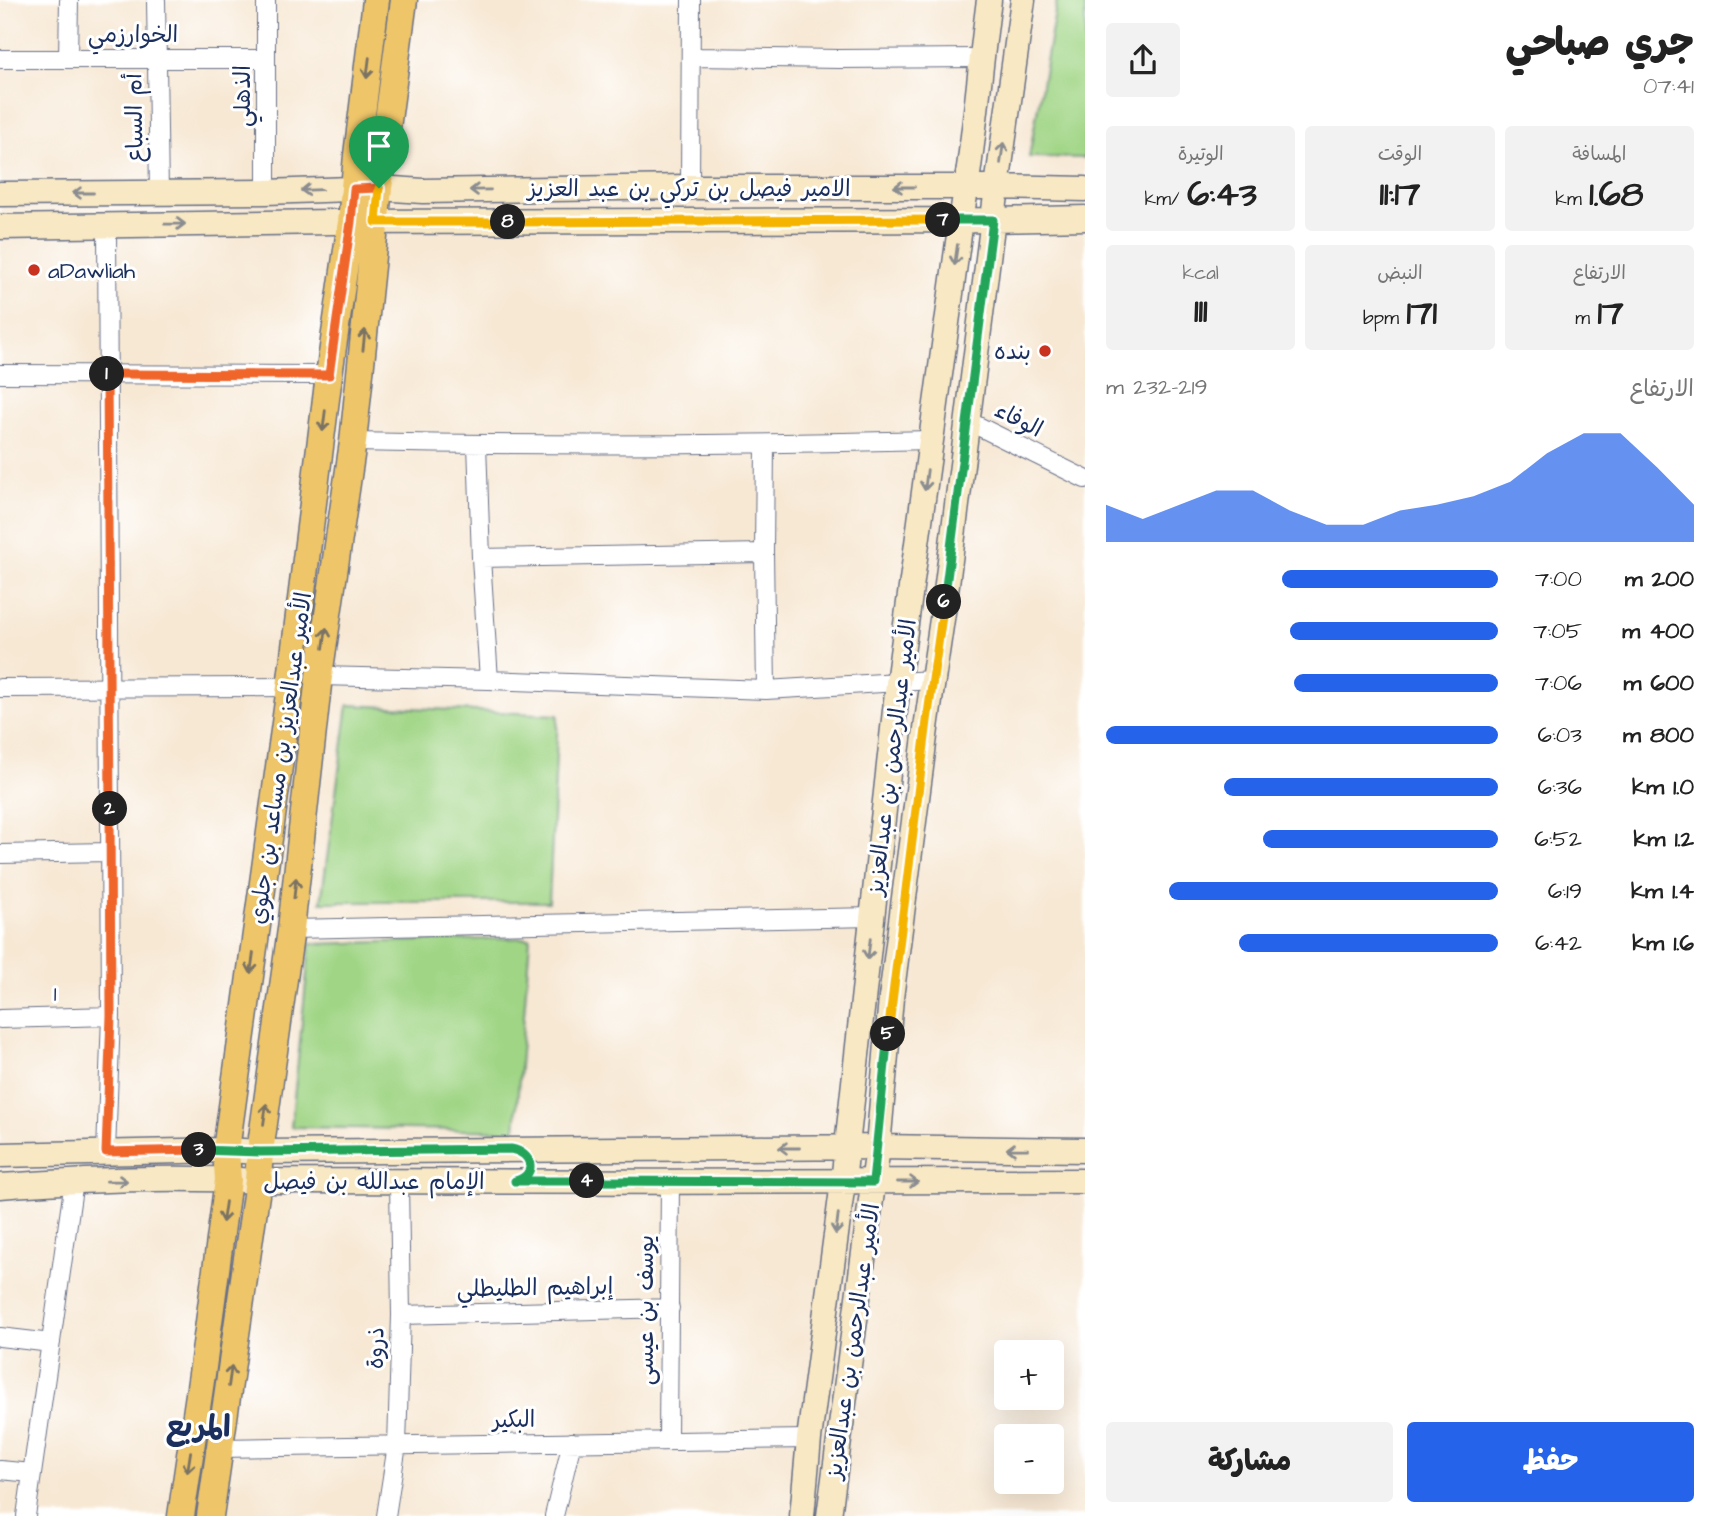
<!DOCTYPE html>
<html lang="ar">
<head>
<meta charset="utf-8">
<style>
	:root { --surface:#fff; --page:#f2f2f2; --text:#222; --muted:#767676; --accent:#2563eb }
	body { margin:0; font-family:"Architects Daughter","Playpen Sans Arabic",sans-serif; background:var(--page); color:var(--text); direction:rtl; height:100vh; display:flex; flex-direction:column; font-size:26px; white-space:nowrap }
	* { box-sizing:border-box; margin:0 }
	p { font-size:23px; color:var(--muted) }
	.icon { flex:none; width:38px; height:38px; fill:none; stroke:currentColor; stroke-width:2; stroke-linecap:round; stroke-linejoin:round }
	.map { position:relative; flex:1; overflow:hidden; direction:ltr }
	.side { display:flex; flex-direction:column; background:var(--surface); width:630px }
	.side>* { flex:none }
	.fabs { position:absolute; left:994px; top:1340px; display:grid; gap:14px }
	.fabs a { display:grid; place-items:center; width:70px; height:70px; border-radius:7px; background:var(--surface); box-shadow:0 7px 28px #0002; font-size:35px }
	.pin { position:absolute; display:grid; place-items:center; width:60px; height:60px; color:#fff; margin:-72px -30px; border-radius:50% 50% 50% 0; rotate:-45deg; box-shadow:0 0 7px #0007 }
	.pin .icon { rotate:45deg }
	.km { position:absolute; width:35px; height:35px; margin:-18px; border-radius:50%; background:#222; color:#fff; font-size:19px; line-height:35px; text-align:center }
	.round { display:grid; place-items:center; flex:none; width:74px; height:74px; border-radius:7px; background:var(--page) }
	.summary { display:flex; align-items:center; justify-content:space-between; height:119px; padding:0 21px }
	h1 { font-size:38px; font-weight:800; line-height:52px }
	.figures { display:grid; grid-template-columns:repeat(3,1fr); gap:10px; height:119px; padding:7px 21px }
	.figures div { display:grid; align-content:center; border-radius:7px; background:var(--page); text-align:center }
	.figures b { font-size:35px; font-weight:800 }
	.figures small { font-size:19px; font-weight:400 }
	.figures p { font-size:19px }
	.chart { height:196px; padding:14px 21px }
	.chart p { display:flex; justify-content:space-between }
	.chart svg { width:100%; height:126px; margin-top:7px; fill:var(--accent); opacity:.7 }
	.action { display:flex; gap:14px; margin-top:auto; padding:14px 21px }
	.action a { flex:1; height:80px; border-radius:7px; background:var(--accent); color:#fff; font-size:28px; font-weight:800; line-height:80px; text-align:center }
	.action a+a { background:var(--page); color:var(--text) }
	ul { padding:0 21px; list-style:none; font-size:23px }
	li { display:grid; grid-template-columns:112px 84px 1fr; align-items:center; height:52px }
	li i { height:18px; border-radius:9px; background:var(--accent) }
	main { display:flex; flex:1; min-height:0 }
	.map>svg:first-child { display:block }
	.green { fill:#a0d585; stroke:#5e8272; stroke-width:2 }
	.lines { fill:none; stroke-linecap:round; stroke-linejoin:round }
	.street-casing { stroke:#687087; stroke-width:20 }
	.secondary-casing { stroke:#687087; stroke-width:27 }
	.primary-casing { stroke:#687087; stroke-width:29 }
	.street { stroke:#fff; stroke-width:18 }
	.secondary { stroke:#f8e8c3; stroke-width:24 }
	.primary { stroke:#eec569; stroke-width:26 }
	.oneway { stroke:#7a7263 }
	.oneway2 { stroke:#8a8c90 }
	.split-1-casing { stroke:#fff; stroke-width:14 }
	.split-2-casing { stroke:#fff; stroke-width:14 }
	.split-3-casing { stroke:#fff; stroke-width:14 }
	.split-4-casing { stroke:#fff; stroke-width:14 }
	.split-5-casing { stroke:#fff; stroke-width:14 }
	.split-6-casing { stroke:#fff; stroke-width:14 }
	.split-7-casing { stroke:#fff; stroke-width:14 }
	.split-8-casing { stroke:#fff; stroke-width:14 }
	.split-9-casing { stroke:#fff; stroke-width:14 }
	.split-1 { stroke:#f0652b; stroke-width:9 }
	.split-2 { stroke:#f0652b; stroke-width:9 }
	.split-3 { stroke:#f0652b; stroke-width:9 }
	.split-4 { stroke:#22a559; stroke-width:9 }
	.split-5 { stroke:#22a559; stroke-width:9 }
	.split-6 { stroke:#f5b400; stroke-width:9 }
	.split-7 { stroke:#22a559; stroke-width:9 }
	.split-8 { stroke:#f5b400; stroke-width:9 }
	.split-9 { stroke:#f5b400; stroke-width:9 }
	.poi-dot { fill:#c8321e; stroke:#fff; stroke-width:2.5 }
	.labels { text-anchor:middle; stroke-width:6; stroke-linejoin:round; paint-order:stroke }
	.street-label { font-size:23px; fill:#1b2f5e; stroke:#fff }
	.poi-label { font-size:23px; fill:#1b2f5e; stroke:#fff; text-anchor:start }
	.district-label { font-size:30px; font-weight:bold; fill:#1b2f5e; stroke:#fff }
</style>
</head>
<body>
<main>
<section class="side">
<div class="summary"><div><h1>جري صباحي</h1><p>07:41</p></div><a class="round"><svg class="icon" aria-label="share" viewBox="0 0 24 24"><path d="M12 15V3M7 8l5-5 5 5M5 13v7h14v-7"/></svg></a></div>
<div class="figures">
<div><p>المسافة</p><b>1.68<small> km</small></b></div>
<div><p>الوقت</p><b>11:17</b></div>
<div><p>الوتيرة</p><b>6:43<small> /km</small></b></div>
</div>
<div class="figures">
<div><p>الارتفاع</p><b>17<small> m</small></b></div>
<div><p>النبض</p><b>171<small> bpm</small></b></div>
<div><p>kcal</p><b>111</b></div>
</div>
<div class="chart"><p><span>الارتفاع</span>219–232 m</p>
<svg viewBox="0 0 160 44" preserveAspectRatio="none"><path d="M0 44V31L10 36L20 31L30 26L40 26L50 33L60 38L70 38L80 33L90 31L100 28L110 23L120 13L130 6L140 6L150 18L160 31V44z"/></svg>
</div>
<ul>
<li><b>200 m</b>7:00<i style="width:55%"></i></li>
<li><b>400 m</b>7:05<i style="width:53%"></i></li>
<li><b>600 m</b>7:06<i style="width:52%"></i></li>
<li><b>800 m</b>6:03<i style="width:100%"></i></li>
<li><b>1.0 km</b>6:36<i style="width:70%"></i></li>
<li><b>1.2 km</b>6:52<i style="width:60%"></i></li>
<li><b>1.4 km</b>6:19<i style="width:84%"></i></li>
<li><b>1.6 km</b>6:42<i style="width:66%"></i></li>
</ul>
<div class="action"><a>حفظ</a><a>مشاركة</a></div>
</section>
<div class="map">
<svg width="1085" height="1516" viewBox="0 0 1085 1516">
	<rect width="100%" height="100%" fill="#fff"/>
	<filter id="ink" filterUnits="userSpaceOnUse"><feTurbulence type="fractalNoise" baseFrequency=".0143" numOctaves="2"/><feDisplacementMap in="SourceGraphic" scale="14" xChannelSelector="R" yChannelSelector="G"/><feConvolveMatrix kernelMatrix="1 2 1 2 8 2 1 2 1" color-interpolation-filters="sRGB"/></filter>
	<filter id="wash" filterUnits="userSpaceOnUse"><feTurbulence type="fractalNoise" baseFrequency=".00686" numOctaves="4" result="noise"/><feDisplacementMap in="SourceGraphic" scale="28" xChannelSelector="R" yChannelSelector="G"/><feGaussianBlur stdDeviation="1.57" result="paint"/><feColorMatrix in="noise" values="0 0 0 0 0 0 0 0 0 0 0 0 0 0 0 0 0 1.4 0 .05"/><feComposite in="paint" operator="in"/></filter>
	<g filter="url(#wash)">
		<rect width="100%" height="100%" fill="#f7e8d4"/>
		<path class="green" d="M1057,0H1085V158L1029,157Z
			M348,705L558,715L549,902H321Z
			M530,938L515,1131L291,1127L310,944Z"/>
	</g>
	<g filter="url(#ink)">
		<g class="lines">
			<g class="street-casing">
				<path id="street" d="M156,0L159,193
					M691,57L839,59L981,58
					M0,59H266
					M68,59L69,0
					M690,187L691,0
					M266,192V0
					M0,374L329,375
					M968,421L1085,479
					M353,442C546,446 738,445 931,440
					M477,444L481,558L489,680
					M765,444L764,553L766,690
					M481,558L764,553
					M319,676L489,680L766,690L932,680
					M0,688L290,687
					M0,854L110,852
					M291,929L873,917
					M0,1019L111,1016
					M106,1152L111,1016L107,225
					M401,1315L670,1308
					M0,1337L51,1343
					M668,1440L670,1181
					M220,1448L809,1439
					M0,1470L32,1473
					M26,1516L74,1181
					M386,1516L397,1445L401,1315L399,1181
					M554,1516L572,1442"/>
			</g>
			<g class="secondary-casing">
				<path id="secondary" d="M0,194L266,192L379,188L423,191L690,187H997L1085,189
					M0,227L334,222L993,220L1085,218
					M0,1155L226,1150L260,1152L878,1147L1085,1150
					M0,1186C86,1180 172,1176 258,1181C534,1181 809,1183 1085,1181
					M802,1516L809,1439L843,1182L898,683L961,220C974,147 979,73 989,0
					M829,1516L878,1147L891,998L927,721L946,592L997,187L1023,0"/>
			</g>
			<g class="primary-casing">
				<path id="primary" d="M181,1516L203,1367L228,1180L226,1150L290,687L329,375L351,222L357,155L376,0
					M210,1516L258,1181L260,1152L291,929L319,676L353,442L379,188L404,0"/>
			</g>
			<use href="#street" class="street"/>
			<use href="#secondary" class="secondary"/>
			<use href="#primary" class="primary"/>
		</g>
		<defs><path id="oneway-shaft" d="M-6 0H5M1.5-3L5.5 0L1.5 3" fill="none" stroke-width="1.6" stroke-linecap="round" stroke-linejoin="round" transform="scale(1.75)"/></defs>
		<g class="oneway">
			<use href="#oneway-shaft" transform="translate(368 68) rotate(97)"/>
			<use href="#oneway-shaft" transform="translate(364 340) rotate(-84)"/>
			<use href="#oneway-shaft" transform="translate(324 421) rotate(97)"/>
			<use href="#oneway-shaft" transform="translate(325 638) rotate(-82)"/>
			<use href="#oneway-shaft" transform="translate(295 888) rotate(-84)"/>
			<use href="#oneway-shaft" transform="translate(252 963) rotate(98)"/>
			<use href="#oneway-shaft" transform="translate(265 1114) rotate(-82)"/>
			<use href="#oneway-shaft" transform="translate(224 1212) rotate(98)"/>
			<use href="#oneway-shaft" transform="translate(230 1376) rotate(-82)"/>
			<use href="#oneway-shaft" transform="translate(189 1462) rotate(99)"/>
		</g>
		<g class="oneway2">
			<use href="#oneway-shaft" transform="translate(1002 153) rotate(-82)"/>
			<use href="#oneway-shaft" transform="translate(904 187) rotate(180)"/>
			<use href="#oneway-shaft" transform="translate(311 190) rotate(178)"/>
			<use href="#oneway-shaft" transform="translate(480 190) rotate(179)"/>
			<use href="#oneway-shaft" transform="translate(83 193) rotate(180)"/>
			<use href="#oneway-shaft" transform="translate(175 224) rotate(-1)"/>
			<use href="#oneway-shaft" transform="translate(956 255) rotate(98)"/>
			<use href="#oneway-shaft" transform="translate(926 480) rotate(97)"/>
			<use href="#oneway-shaft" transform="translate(869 949) rotate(97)"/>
			<use href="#oneway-shaft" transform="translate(789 1148) rotate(180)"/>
			<use href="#oneway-shaft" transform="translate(1017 1149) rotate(-179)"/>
			<use href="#oneway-shaft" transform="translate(117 1181) rotate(-1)"/>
			<use href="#oneway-shaft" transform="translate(908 1182)"/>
			<use href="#oneway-shaft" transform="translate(837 1224) rotate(97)"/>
		</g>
	</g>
	<g class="lines" filter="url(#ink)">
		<g class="split-1-casing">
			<path id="split-1" d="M107,374L329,375L351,222L354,189L379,188"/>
		</g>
		<g class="split-2-casing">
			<path id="split-2" d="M107,374L110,809"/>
		</g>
		<g class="split-3-casing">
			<path id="split-3" d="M110,809L111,1016L106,1152L199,1150"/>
		</g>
		<g class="split-4-casing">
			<path id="split-4" d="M199,1150L260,1152L511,1149C533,1153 538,1175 515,1181H587"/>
		</g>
		<g class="split-5-casing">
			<path id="split-5" d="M587,1181L873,1182L888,1034"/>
		</g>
		<g class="split-6-casing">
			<path id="split-6" d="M888,1034L927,721L944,602"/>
		</g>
		<g class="split-7-casing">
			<path id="split-7" d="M943,220H993L944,602"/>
		</g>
		<g class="split-8-casing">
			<path id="split-8" d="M508,222L943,220"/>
		</g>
		<g class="split-9-casing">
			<path id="split-9" d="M379,188L376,222H508"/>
		</g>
		<use href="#split-1" class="split-1"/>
		<use href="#split-2" class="split-2"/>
		<use href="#split-3" class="split-3"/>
		<use href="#split-4" class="split-4"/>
		<use href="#split-5" class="split-5"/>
		<use href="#split-6" class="split-6"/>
		<use href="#split-7" class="split-7"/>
		<use href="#split-8" class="split-8"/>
		<use href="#split-9" class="split-9"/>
	</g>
	<g class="poi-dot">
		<circle cx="34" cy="270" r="7"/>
		<circle cx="1045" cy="351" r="7"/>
	</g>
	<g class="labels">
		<g class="street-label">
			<text x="133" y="42">الخوارزمي</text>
			<text transform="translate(242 96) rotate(-90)" y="8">الذهلي</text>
			<text transform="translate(134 118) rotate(-91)" y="8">أم السباع</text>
			<text x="689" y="196">الامير فيصل بن تركي بن عبد العزيز</text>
			<text transform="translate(1019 419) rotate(27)" y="8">الوفاء</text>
			<text transform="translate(891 757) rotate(-83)" y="8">الأمير عبدالرحمن بن عبدالعزيز</text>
			<text transform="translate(280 758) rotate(-82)" y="8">الأمير عبدالعزيز بن مساعد بن جلوي</text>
			<text transform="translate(55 993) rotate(-1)" y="8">1</text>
			<text x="374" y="1189">الإمام عبدالله بن فيصل</text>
			<text transform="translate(535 1287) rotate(-1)" y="8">إبراهيم الطليطلي</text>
			<text transform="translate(645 1310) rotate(-90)" y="8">يوسف بن عيسى</text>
			<text transform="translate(852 1341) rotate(-82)" y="8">الأمير عبدالرحمن بن عبدالعزيز</text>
			<text transform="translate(375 1348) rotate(-89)" y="8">ذروة</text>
			<text transform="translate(514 1419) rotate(-1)" y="8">البكير</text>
		</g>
		<g class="poi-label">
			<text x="48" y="278">aDawliah</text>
			<text x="1031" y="359" text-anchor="end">بنده</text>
		</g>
		<g class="district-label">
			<text x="198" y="1436">المربع</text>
		</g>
	</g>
</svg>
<div class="fabs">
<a>+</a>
<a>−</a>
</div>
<div class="pin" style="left:379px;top:188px;background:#1e9e55"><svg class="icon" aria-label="arrive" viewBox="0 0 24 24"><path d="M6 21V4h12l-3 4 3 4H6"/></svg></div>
<b class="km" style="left:107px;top:374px">1</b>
<b class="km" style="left:110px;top:809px">2</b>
<b class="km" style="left:199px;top:1150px">3</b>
<b class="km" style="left:587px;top:1181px">4</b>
<b class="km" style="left:888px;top:1034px">5</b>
<b class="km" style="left:944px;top:602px">6</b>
<b class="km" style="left:943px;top:220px">7</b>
<b class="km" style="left:508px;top:222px">8</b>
</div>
</main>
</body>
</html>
